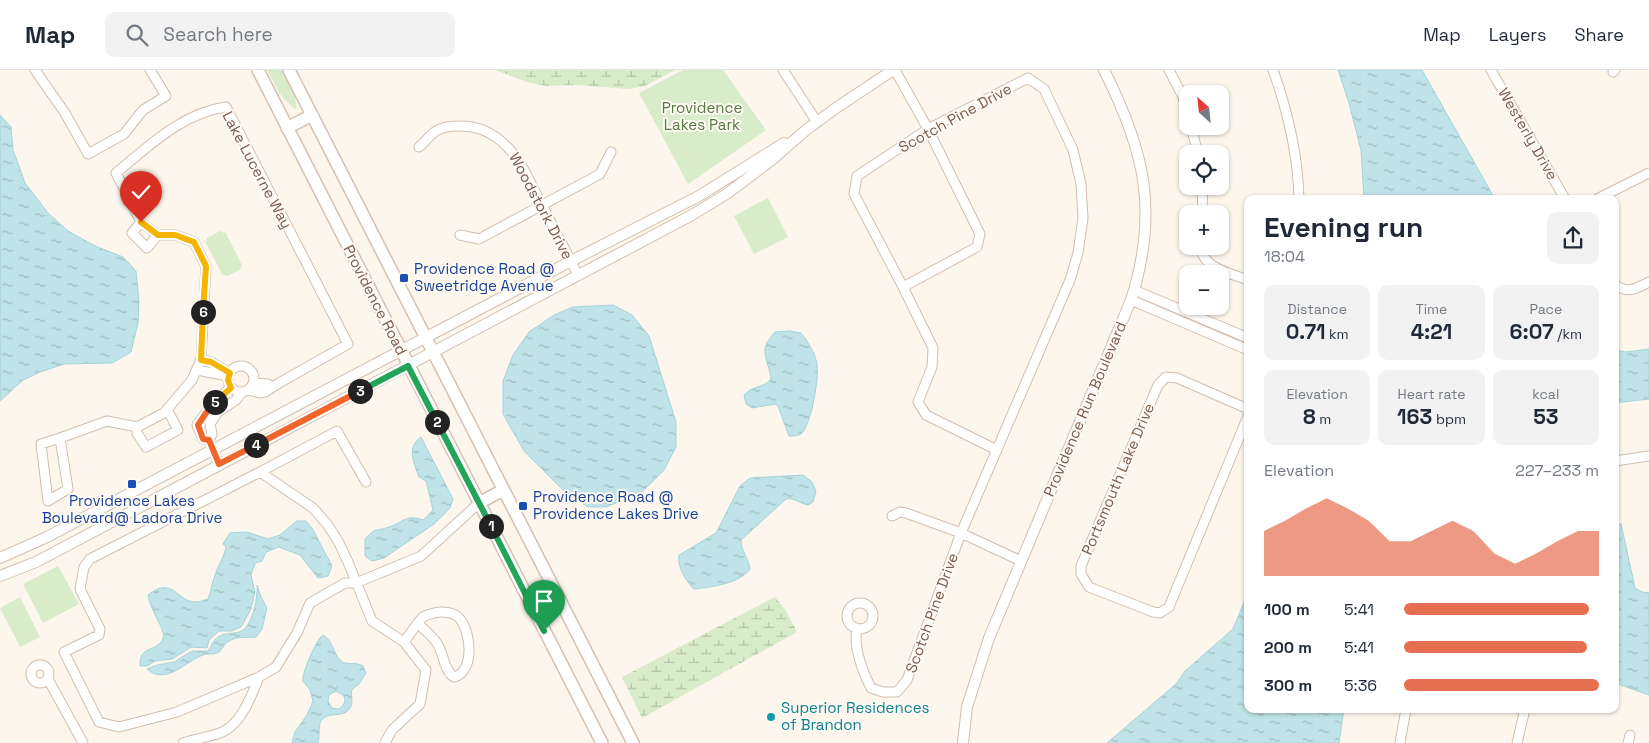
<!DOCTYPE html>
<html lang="en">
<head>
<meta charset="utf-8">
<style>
	:root { --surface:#fff; --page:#f2f2f3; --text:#1f2937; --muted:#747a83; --line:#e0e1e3; --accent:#e76f51 }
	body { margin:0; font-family:"Space Grotesk",sans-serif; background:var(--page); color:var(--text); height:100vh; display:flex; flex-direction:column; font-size:19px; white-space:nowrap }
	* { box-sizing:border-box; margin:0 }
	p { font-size:16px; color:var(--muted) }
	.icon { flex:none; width:28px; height:28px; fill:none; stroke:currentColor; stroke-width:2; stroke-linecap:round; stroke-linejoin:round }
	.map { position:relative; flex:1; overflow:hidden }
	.panel { position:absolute; left:1244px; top:125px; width:375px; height:518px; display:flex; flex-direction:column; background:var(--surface); border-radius:10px; box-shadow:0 1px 4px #0004 }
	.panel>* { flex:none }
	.needle { width:32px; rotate:333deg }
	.buttons { position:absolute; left:1179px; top:15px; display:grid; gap:10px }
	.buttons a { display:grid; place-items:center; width:50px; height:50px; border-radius:10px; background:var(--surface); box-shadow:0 1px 4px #0004; font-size:25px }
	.pin { position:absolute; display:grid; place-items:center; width:42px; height:42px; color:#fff; margin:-51px -21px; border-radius:50% 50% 50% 0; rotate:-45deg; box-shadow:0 0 5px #0007 }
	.pin .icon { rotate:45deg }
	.km { position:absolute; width:25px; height:25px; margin:-12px; border-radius:50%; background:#222; color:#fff; font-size:14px; line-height:25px; text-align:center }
	.round { display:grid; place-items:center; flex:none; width:52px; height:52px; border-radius:10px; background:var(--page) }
	.head { display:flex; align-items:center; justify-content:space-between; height:85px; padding:0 20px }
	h1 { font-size:28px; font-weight:700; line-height:38px }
	.metrics { display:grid; grid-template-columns:repeat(3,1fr); gap:8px; height:85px; padding:5px 20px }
	.metrics div { display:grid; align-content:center; border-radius:10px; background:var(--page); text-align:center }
	.metrics b { font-size:21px; font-weight:700 }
	.metrics small { font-size:14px; font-weight:400 }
	.metrics p { font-size:14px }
	.chart { height:140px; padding:10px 20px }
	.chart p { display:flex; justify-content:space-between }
	.chart svg { width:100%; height:90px; margin-top:5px; fill:var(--accent); opacity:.7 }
	ul { padding:0 20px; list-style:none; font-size:16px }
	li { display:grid; grid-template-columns:80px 60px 1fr; align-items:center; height:38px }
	li i { height:12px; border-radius:6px; background:var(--accent) }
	header { display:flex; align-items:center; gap:30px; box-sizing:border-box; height:70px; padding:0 25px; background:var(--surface); border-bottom:1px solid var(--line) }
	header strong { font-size:24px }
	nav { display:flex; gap:28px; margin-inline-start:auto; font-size:18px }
	.search { width:350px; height:45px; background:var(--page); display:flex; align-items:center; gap:12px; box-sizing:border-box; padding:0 18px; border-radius:10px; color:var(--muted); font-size:19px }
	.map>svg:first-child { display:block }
	.green { fill:#d8ecc9 }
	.wetland { fill:url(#wetland-marsh) }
	.water { fill:url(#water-ripples); stroke:#a5d3da; fill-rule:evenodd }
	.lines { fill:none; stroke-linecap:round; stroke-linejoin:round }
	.minor-casing { stroke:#d1beb0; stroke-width:11 }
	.tertiary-casing { stroke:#d1beb0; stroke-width:12 }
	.secondary-casing { stroke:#d6c0b0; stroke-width:14 }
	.minor { stroke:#fff; stroke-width:9 }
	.tertiary { stroke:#fff; stroke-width:10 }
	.secondary { stroke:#fff; stroke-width:11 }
	.split-1-casing { stroke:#fff; stroke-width:10 }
	.split-2-casing { stroke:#fff; stroke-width:10 }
	.split-3-casing { stroke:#fff; stroke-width:10 }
	.split-4-casing { stroke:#fff; stroke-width:10 }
	.split-5-casing { stroke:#fff; stroke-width:10 }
	.split-6-casing { stroke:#fff; stroke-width:10 }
	.split-7-casing { stroke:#fff; stroke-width:10 }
	.split-1 { stroke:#22a559; stroke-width:6 }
	.split-2 { stroke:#22a559; stroke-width:6 }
	.split-3 { stroke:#22a559; stroke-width:6 }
	.split-4 { stroke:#f0652b; stroke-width:6 }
	.split-5 { stroke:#f0652b; stroke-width:6 }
	.split-6 { stroke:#f5b400; stroke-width:6 }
	.split-7 { stroke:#f5b400; stroke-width:6 }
	.transit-dot { fill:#1a4fb4; stroke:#fffaf3; stroke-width:2 }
	.culture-dot { fill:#0f9aa8; stroke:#fffaf3; stroke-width:2 }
	.labels { text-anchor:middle; stroke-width:4; stroke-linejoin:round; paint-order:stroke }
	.park-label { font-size:15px; fill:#537a41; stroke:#fffaf3 }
	.street-label { font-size:15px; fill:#7a5c4d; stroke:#fffaf3 }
	.transit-label { font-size:15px; fill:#164399; stroke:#fffaf3; text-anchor:start }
	.culture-label { font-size:15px; fill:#0d838f; stroke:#fffaf3; text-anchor:start }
</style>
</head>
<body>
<header>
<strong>Map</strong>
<div class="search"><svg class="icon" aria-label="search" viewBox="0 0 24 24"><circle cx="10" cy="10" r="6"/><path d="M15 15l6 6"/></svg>Search here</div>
<nav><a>Map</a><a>Layers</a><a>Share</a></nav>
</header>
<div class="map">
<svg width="1649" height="673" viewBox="0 0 1649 673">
	<defs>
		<pattern id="wetland-marsh" width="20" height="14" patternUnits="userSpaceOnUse" patternTransform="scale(1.25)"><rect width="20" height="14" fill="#d8ecc9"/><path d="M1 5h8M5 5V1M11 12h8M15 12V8" fill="none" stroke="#b4c2a5"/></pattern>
		<pattern id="water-ripples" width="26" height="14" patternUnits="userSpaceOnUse" patternTransform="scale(1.25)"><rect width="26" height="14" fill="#bfe3e8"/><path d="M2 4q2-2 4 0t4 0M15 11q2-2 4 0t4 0" fill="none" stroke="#a0bbbe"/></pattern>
	</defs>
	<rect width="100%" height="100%" fill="#fdf6ec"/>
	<path class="green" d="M267,0H284L294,22L297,39H294L279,23Z
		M683,0H723L766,60L688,114L639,23Z
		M768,128L788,167L754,184L734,146Z
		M220,161L226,163L242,195L240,200L227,206L222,204L206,173L207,168Z
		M58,496L79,534L43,553L23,514Z
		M20,527L40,567L20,577L0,538Z"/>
	<path class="wetland" d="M495,0H675L645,16L628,19L576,15L546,16L530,13Z
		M775,527L785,539L797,562L642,648L622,607Z"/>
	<path class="water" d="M1338,0H1422L1495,129H1364L1361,80L1349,33Z
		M0,45L11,57L13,80L25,113L48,143L68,161L95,176L123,187L136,201L139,231L138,253L131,282L112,293L64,294L40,302L23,310L0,331Z
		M613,235L632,245L649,266L676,352V377L664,400L642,422L606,437H588L566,423L524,381L503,344V311L513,285L529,262L554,245L573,237Z
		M790,261L801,263C808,272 815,283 817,294C819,309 812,349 803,362C800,366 794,366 789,366L778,336L775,334L752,338L746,334L744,325C753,315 764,318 771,309C768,287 757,281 775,262Z
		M1649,279V329L1615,333V280L1626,282Z
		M421,367L453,429L450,438L434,454L384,488L372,491L365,486V469C377,456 375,462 389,457C404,452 405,444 423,450L433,440L426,411L419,407C414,393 406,377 421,367Z
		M803,405L812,412L816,421L813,432L808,435C801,434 793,427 786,429L741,470C741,481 748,487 750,499C739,514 711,517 694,519C686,511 677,497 679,485L716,463L740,416L750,408Z
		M297,451H306L312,458L332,496L328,506L318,508L300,485L279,477L266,482L262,491L255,493L251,505L255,522L251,539L241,557L231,561H219L209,570L207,578L191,577L172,589L155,591L147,596H140C139,577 152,582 161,572C163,570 163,567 164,565C160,551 150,539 148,525C174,505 176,532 196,532C199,532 204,530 208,529C211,521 212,513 215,505C218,495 224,488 226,477L223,474L230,463L247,462L268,469L280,465Z
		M1615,453L1621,454L1635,518L1642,522L1649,523V625L1615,613Z
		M257,515L261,527L267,538L262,559L256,567C246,568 238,566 229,571C224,573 223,579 219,582C214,585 208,583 203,585C186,591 166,616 147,599L157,595L174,592L192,581H208C212,576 213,569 220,566C226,562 236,565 243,560C253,553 258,527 257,515Z
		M1247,525L1248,639H1344L1339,673H1107L1176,614L1185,601L1233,559Z
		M323,565C333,570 333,584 341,591C346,596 356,591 363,596L366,603L359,614L352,619C350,625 354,632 350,638C343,650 326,639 320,653C318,660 320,666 318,673H292L295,662L307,645L313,631L310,620L303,611C302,602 316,570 323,565ZM336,621L343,625C347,631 344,636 338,639L332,638L328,631L329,625Z"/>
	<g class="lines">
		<g class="minor-casing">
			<path id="minor" d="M35,0L65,43L88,84L124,64L143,40L166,26L150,0
				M783,0L817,52
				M895,0L928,59L980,164L977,177L903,217
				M1169,0L1183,27L1188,45
				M1273,0C1288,42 1298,84 1299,129
				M1491,0L1565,129
				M1613,2L1615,0
				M1191,56L1198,84
				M419,77C425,72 430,65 436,61C442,57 452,56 459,56C488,55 509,74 523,98L578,205
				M1202,116L1203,144
				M1597,129L1649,103
				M141,152L132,163L147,178L158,165
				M460,165L479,169L600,104L611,82
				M1201,176C1200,197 1232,204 1248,210
				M1615,214C1627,225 1637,218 1649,212
				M1134,220L1248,268
				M1131,230L1248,280
				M201,289L211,292L230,303
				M228 309a13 13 0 1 1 26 0a13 13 0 1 1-26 0Z
				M197,300L228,306
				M253,313L268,314L273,317
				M1248,339L1177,308L1166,307L1158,315L1081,496V504L1089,517L1153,542L1160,543L1169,537L1248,346
				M137,357V363L146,377L178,360L167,339
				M60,368L41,374L48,431L68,419L60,368L107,351L137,357L164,343L192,310L201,289L206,196L194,172L175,165H158L141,152L116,103C149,76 182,43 226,37L348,274L279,313L265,322L260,323L248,320
				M209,370L203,369L197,355L210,337L231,317
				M1615,391L1649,386
				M219,394L209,370L212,364L210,354L218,342L236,330L242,322
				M260,402L337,361L366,412
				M892,446L900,442L906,443L961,463L1021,491
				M847 546a13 13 0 1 1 26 0a13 13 0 1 1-26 0Z
				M857,558C853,578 862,600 871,618L883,622H897L907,610L961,463L1070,210L1078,183L1083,148L1081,114L1073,80L1044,19L1028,8L928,59L857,106L854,124L903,217L933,278L932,297L918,332L926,345L997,380
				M404,572C410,564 416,554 423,547C426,545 431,544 434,543C441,541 451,542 457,546C471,557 476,602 454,607C444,601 444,585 438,575C433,566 426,561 418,554
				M31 604a9 9 0 1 1 18 0a9 9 0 1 1-18 0Z
				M48,609L83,673
				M183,673C194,669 205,668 217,664C240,658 251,627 259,607
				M385,673L392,660L420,634L426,600L404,572L372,551L348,492L338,471L327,454L313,438L260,402L90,489L84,497L80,519L100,559L99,565L64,582L99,652L119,657L177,642L259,607L276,597L297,563L310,533L345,513H356L421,486L479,433
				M1400,673L1406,639
				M1517,673L1525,639
				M1628,673L1630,665"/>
		</g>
		<g class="tertiary-casing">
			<path id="tertiary" d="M0,488L47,467L571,191L699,126L784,73
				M0,506L36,492L692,145L728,123L774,88L806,60L836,38L893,0
				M963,673L967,637L989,568L1131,230C1159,142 1145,81 1104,0"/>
		</g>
		<g class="secondary-casing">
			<path id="secondary" d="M258,0L602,673
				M289,0L633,673
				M287,58L312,45
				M479,433L503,420"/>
		</g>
		<use href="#minor" class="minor"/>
		<use href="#tertiary" class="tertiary"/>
		<use href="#secondary" class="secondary"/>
	</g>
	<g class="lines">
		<g class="split-1-casing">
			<path id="split-1" d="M491,456L544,561"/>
		</g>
		<g class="split-2-casing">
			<path id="split-2" d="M437,352L491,456"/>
		</g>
		<g class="split-3-casing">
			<path id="split-3" d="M360,321L408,296L437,352"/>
		</g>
		<g class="split-4-casing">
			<path id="split-4" d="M256,375L360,321"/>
		</g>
		<g class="split-5-casing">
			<path id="split-5" d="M215,332L210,337L198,355L203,369L209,370L219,394L256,375"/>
		</g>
		<g class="split-6-casing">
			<path id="split-6" d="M203,242L201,290L211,292L230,303L228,310L231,318L215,332"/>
		</g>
		<g class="split-7-casing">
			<path id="split-7" d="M141,152L158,165H175L194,172L206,196L203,242"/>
		</g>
		<use href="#split-1" class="split-1"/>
		<use href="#split-2" class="split-2"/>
		<use href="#split-3" class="split-3"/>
		<use href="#split-4" class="split-4"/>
		<use href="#split-5" class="split-5"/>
		<use href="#split-6" class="split-6"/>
		<use href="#split-7" class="split-7"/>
	</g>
	<g class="transit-dot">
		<rect x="399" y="203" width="10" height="10" rx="2.5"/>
		<rect x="127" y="409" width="10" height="10" rx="2.5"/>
		<rect x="518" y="431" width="10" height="10" rx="2.5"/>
	</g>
	<circle class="culture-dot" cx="771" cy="647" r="5"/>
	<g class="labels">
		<g class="park-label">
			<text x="702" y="43">Providence<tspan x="702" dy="17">Lakes Park</tspan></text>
		</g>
		<g class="street-label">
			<text transform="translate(955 48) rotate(-29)" y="5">Scotch Pine Drive</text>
			<text transform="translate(1528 64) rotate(60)" y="5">Westerly Drive</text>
			<text transform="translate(257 100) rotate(62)" y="5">Lake Lucerne Way</text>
			<text transform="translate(541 136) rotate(62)" y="5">Woodstork Drive</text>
			<text transform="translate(375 230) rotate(63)" y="5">Providence Road</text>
			<text transform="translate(1085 339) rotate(-67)" y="5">Providence Run Boulevard</text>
			<text transform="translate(1118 409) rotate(-67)" y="5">Portsmouth Lake Drive</text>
			<text transform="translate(932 543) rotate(-70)" y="5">Scotch Pine Drive</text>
		</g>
		<g class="transit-label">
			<text x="414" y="204">Providence Road @<tspan x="414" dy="17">Sweetridge Avenue</tspan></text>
			<text x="533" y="432">Providence Road @<tspan x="533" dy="17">Providence Lakes Drive</tspan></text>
			<text x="132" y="436" text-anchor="middle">Providence Lakes<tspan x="132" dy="17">Boulevard@ Ladora Drive</tspan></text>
		</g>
		<g class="culture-label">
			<text x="781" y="643">Superior Residences<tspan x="781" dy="17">of Brandon</tspan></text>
		</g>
	</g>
</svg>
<div class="buttons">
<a><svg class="needle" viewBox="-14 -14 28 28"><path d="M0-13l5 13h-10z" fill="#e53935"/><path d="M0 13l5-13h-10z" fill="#747a83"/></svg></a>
<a><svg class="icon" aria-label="locate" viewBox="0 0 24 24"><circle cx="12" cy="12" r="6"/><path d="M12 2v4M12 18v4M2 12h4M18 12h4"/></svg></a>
<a>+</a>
<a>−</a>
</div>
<div class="pin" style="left:544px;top:561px;background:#1e9e55"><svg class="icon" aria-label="arrive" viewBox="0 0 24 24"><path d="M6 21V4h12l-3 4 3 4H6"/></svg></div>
<div class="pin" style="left:141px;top:152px;background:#d93025"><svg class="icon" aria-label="check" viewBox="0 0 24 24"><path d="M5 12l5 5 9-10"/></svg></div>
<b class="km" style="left:491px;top:456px">1</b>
<b class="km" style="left:437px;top:352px">2</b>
<b class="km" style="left:360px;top:321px">3</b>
<b class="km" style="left:256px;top:375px">4</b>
<b class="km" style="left:215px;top:332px">5</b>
<b class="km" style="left:203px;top:242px">6</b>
<section class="panel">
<div class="head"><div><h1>Evening run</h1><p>18:04</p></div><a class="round"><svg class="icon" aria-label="share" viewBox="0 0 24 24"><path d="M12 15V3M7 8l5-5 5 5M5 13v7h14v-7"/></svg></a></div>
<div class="metrics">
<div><p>Distance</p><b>0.71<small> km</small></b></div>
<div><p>Time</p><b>4:21</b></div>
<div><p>Pace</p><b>6:07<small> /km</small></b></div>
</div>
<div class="metrics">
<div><p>Elevation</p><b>8<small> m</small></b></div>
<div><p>Heart rate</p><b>163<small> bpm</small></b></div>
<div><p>kcal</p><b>53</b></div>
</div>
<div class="chart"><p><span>Elevation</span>227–233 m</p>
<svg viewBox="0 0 160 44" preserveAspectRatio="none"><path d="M0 44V22L10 17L20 11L30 6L40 11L50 17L60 27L70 27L80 22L90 17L100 22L110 33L120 38L130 33L140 27L150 22L160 22V44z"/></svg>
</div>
<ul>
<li><b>100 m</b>5:41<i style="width:95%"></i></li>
<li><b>200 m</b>5:41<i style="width:94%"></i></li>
<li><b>300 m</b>5:36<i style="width:100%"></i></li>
</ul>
</section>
</div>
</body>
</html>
